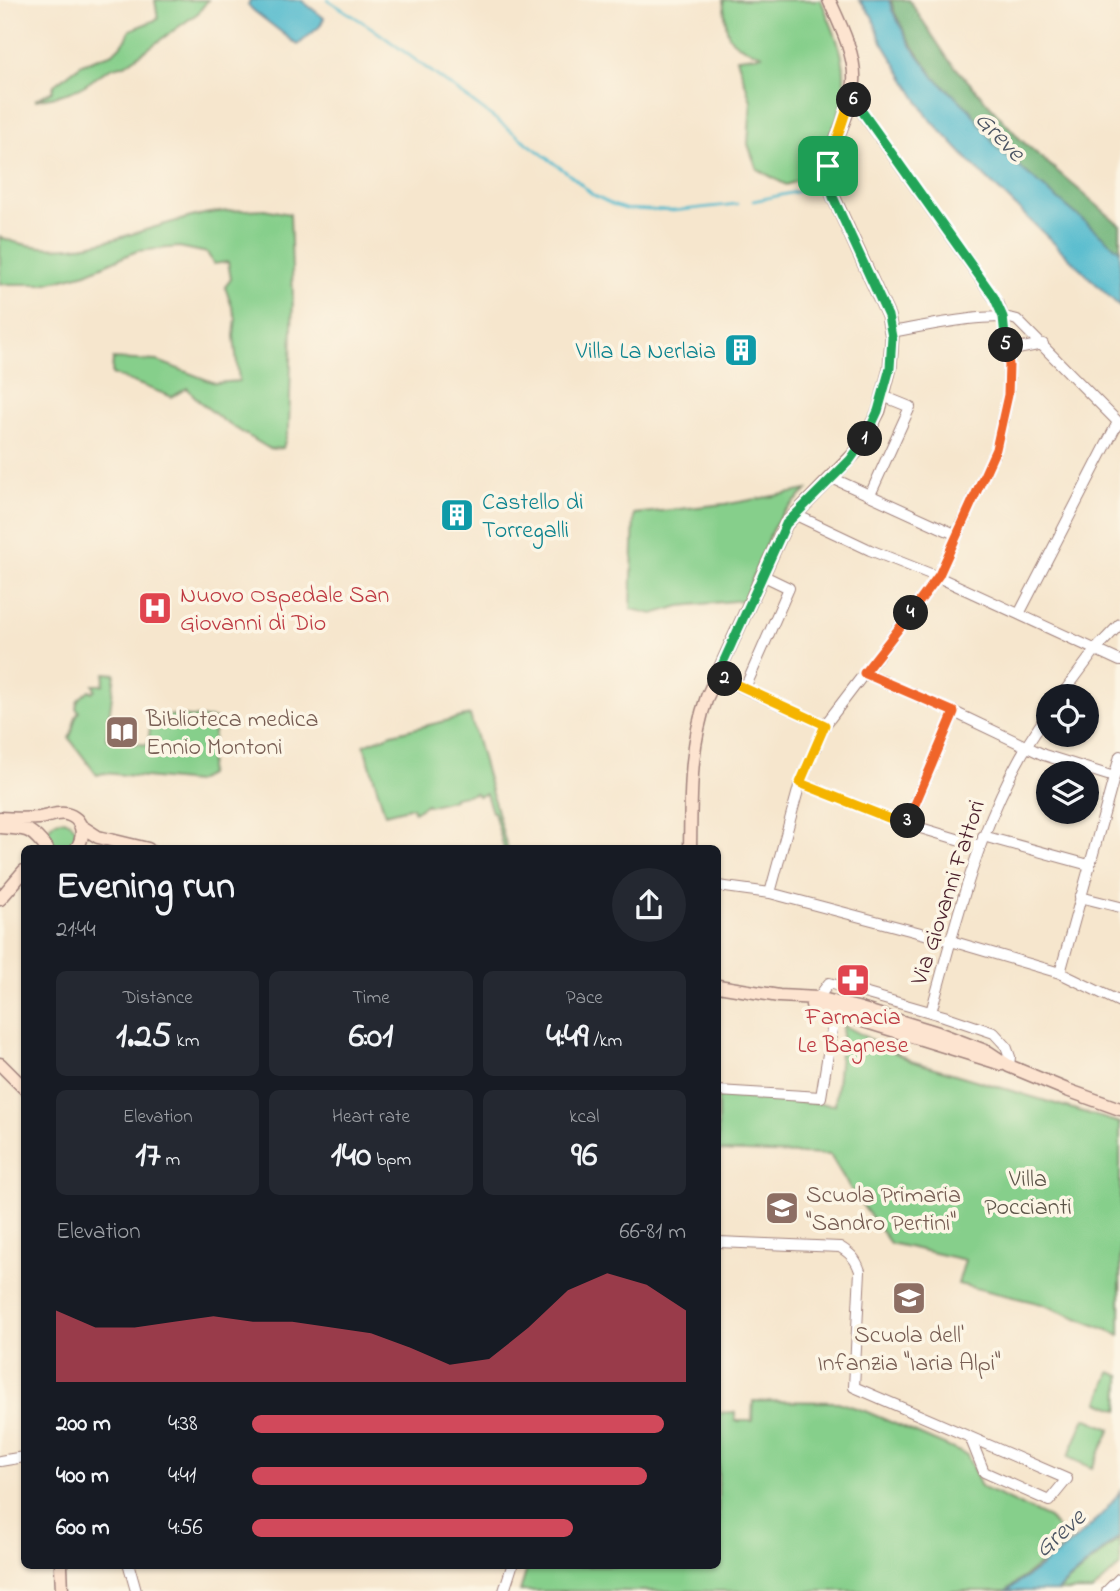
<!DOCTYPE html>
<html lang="en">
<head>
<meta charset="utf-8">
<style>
	:root { --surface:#171b24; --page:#242831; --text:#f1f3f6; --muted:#9ea1a6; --accent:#d1495b }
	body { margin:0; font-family:"Indie Flower",sans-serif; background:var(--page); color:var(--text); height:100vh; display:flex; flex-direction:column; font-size:26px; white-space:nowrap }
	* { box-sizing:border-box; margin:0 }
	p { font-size:23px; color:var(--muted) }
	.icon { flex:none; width:38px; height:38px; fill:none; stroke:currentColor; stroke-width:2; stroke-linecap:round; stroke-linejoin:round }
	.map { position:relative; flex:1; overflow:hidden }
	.drawer { position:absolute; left:21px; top:845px; width:700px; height:724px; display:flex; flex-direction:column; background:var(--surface); border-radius:10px; box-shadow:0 2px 5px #0004 }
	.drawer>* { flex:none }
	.controls { position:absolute; left:1036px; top:684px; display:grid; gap:14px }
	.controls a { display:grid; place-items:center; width:63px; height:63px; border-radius:50%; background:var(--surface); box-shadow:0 2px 5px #0004; font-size:35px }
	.pin { position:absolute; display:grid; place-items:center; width:60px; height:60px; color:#fff; margin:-30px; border-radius:14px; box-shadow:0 4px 10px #0006 }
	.km { position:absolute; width:35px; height:35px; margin:-18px; border-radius:50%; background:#222; color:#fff; font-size:19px; line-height:35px; text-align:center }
	.round { display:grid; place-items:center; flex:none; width:74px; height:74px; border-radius:37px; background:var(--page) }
	.head { display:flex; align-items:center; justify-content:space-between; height:119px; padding:0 35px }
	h1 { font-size:38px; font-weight:700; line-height:52px }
	.figures { display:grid; grid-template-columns:repeat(3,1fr); gap:10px; height:119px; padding:7px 35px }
	.figures div { display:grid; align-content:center; border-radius:10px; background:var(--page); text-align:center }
	.figures b { font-size:35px; font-weight:700 }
	.figures small { font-size:19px; font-weight:400 }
	.figures p { font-size:19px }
	.chart { height:196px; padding:14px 35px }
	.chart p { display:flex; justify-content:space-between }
	.chart svg { width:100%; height:126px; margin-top:7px; fill:var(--accent); opacity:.7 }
	ul { padding:0 35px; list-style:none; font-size:23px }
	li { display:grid; grid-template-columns:112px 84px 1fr; align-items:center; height:52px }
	li i { height:18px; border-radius:9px; background:var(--accent) }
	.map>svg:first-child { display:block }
	.green { fill:#86cf8b; stroke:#68775b; stroke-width:2 }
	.forest { fill:#6cb277; stroke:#5b6851; stroke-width:2 }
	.water { fill:#50b9cd; stroke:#4d6c7c; stroke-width:2 }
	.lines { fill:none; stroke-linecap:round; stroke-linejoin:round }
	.stream { stroke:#50b9cd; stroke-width:2.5 }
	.street-casing { stroke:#a0827c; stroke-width:12 }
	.secondary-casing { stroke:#a0827c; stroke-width:15 }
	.street { stroke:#fff; stroke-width:10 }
	.secondary { stroke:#fde4d0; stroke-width:12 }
	.split-1-casing { stroke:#fff; stroke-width:14 }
	.split-2-casing { stroke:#fff; stroke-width:14 }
	.split-3-casing { stroke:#fff; stroke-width:14 }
	.split-4-casing { stroke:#fff; stroke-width:14 }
	.split-5-casing { stroke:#fff; stroke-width:14 }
	.split-6-casing { stroke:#fff; stroke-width:14 }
	.split-7-casing { stroke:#fff; stroke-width:14 }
	.split-1 { stroke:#22a559; stroke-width:9 }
	.split-2 { stroke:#22a559; stroke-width:9 }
	.split-3 { stroke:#f5b400; stroke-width:9 }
	.split-4 { stroke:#f0652b; stroke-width:9 }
	.split-5 { stroke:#f0652b; stroke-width:9 }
	.split-6 { stroke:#22a559; stroke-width:9 }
	.split-7 { stroke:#f5b400; stroke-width:9 }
	.labels { text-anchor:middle; stroke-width:7; stroke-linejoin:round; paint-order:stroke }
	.culture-label { font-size:24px; fill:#0d838f; stroke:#fcf5e5; text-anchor:end }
	.health-label { font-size:24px; fill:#be3a42; stroke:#fcf5e5; text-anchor:start }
	.education-label { font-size:24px; fill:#785e54; stroke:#fcf5e5; text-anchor:start }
	.street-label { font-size:24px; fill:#4a1f2b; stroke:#fcf5e5 }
	.park-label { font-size:24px; fill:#5c5448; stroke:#fcf5e5 }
	.water-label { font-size:26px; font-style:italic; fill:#4c5564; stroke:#fcf5e5 }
</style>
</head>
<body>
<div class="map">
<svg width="1120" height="1591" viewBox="0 0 1120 1591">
	<rect width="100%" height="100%" fill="#fcf5e5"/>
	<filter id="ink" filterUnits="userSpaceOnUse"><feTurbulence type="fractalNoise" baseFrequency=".0143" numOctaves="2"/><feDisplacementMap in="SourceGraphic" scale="14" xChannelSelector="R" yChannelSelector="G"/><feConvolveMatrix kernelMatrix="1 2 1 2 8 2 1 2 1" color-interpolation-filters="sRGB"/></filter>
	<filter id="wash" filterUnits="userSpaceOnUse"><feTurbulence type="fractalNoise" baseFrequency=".00686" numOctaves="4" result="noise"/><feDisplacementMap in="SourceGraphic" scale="28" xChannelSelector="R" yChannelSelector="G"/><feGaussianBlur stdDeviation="1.57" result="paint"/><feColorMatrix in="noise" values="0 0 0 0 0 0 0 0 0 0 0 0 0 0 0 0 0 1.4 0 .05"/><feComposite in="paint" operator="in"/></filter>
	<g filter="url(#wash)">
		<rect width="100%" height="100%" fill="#f6e6cd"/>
		<path class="green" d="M155,0H208L198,13L125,65C109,65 98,77 85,85C70,94 52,97 35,100L52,91L54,85L82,64L113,53L126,40L130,30L158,19Z
			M723,0H821C828,18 838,38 842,57C851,95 831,137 819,173L786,185L757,169L748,144L751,101L737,58L763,55C722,40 729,41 723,0Z
			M264,209L290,214L293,297L289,427L283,448L270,449L225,422L200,402L187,388L172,397L112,374L113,359L158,361L215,383L239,381L234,336L236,318L225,287L231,279L228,262L214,264L207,253L179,247L137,251L86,273L44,284H0V237C75,267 138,226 210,213C227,210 246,210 264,209Z
			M807,490L783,513L772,530L744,600L680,606L653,614L631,609L634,514L734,503Z
			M105,673L115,674L106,739L148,745L151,719L163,720V715L216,719L208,775L195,782L104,773L97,775L69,738C75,730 72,720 79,712L76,708L78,700L89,690L92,692L95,690L93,685H103Z
			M470,715L504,837L508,849H504L494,812H492L486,794L478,796L476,793L454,797V799L429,806L427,804L414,812L412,807L385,814L364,745L392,734Z
			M48 834a14 14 0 1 1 28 0a14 14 0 1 1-28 0Z
			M843,1025L911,1061L1120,1123V1335L1042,1304L958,1284L965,1260L890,1243L850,1188L830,1155L718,1151V1095L835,1105Z
			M1110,1372L1120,1376L1119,1410L1099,1402Z
			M753,1401L838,1402L865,1411L967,1455L981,1487L1049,1518L1069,1541L1006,1591H520L528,1566L547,1569V1566H718V1413L735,1412V1421H752Z
			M1085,1418L1111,1429L1092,1468L1068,1457Z
			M1120,1538V1566L1093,1591H1057Z"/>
		<path class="forest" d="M891,0H909L948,59L1021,140L1120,225V251L998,149L969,109L935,78L907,37L894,11Z"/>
		<path class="water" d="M250,0H301L324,18L320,26L298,45L254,11L248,5Z
			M859,0H889L892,10L910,44L935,78L969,109L998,149L1120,251V307L972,164L928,117L881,40L872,16Z
			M1120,1491V1536L1056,1591H1007C1044,1564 1095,1530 1120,1491Z"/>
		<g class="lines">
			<path class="stream" d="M328,0L372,28L474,103L574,178L593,195L613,205L625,209L673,211L737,204
				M753,201L810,189"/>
		</g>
	</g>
	<g filter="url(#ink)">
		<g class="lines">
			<g class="street-casing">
				<path id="street" d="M891,332C921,327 991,311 1017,320L1120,424
					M1007,351L1043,344
					M832,478L957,535
					M870,495L910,407L883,396
					M794,514L870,550L938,577L1120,661
					M1019,614L1118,422
					M864,673L954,712L1044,755L1114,777
					M717,676L825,725
					M745,688L789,588L762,575
					M1061,696L1096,649L1120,624
					M800,783L891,819L980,846
					M907,824L954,712
					M983,836L1089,865
					M718,886L770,893L951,941L1060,973L1120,1002
					M770,893L800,783L825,725L938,577L996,449L1008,395L1009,365L1003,317L999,305L851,97
					M1080,897L1120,907
					M1060,973L1120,756
					M818,998L829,983L944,1016L994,1033L1006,1046L1010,1057L1009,1066
					M931,1012C960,909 984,801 1048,714
					M718,1091L821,1097L833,1023L841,1013
					M718,1242L840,1247C851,1254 856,1259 860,1271L854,1387L1067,1479L1049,1501L984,1472L970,1437
					M0,1461L24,1457
					M129,1566L136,1591
					M504,1591L512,1566
					M1107,1591L1120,1578"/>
			</g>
			<g class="secondary-casing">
				<path id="secondary" d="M0,818C13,819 26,819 39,818C48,817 57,812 66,814C83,818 86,836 76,849
					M81,826L98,837L148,849
					M0,827C27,830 28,825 47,849
					M690,849C691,796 689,747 707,697L786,524L859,449L879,411L890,368L892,337L888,316L833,196C818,151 851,125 854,82C856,56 840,24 829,0
					M0,899L24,871
					M718,986L779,996L818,998L857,1008L938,1033L988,1052L1009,1066L1067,1090L1120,1109
					M812,1005L1002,1064
					M0,1064L24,1088
					M61,1566L62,1591"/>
			</g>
			<use href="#street" class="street"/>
			<use href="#secondary" class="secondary"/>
		</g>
	</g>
	<g class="lines" filter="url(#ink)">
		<g class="split-1-casing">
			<path id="split-1" d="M828,166V180L833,197L888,316L892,337L890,368L878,411L865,439"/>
		</g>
		<g class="split-2-casing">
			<path id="split-2" d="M725,679L717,676L786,524L850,460L865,439"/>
		</g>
		<g class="split-3-casing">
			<path id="split-3" d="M725,679L825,725L800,783L891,819L906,824L908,821"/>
		</g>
		<g class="split-4-casing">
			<path id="split-4" d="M908,821L954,712L864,673L911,613"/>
		</g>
		<g class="split-5-casing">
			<path id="split-5" d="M911,613L939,575L996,449L1008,395L1009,365L1006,345"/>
		</g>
		<g class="split-6-casing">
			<path id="split-6" d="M854,100L994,297L1003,317L1006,345"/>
		</g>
		<g class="split-7-casing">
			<path id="split-7" d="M828,166L851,97L854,100"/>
		</g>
		<use href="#split-1" class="split-1"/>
		<use href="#split-2" class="split-2"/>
		<use href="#split-3" class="split-3"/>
		<use href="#split-4" class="split-4"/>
		<use href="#split-5" class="split-5"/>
		<use href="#split-6" class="split-6"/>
		<use href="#split-7" class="split-7"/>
	</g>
	<defs>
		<g id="building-square" transform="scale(1.75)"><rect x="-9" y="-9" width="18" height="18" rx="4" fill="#0f9aa8" stroke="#fcf5e5"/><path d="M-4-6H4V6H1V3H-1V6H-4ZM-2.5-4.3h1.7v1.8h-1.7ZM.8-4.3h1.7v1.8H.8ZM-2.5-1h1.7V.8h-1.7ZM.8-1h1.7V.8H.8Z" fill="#fff"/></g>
		<g id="hospital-square" transform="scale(1.75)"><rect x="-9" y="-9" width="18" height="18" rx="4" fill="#e0444e" stroke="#fcf5e5"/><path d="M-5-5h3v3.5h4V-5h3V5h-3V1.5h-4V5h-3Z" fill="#fff"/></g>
		<g id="library-square" transform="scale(1.75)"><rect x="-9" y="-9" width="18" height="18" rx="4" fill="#8d6e63" stroke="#fcf5e5"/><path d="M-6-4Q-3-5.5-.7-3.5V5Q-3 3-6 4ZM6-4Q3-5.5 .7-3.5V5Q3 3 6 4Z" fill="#fff"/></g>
		<g id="pharmacy-square" transform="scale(1.75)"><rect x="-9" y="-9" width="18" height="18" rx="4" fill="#e0444e" stroke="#fcf5e5"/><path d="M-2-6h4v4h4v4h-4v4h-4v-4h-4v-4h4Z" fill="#fff"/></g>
		<g id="school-square" transform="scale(1.75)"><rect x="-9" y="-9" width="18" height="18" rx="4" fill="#8d6e63" stroke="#fcf5e5"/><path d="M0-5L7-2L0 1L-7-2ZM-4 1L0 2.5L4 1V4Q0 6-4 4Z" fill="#fff"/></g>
	</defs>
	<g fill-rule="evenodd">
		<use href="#building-square" x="741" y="350"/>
		<use href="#building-square" x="457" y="515"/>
		<use href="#hospital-square" x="155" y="608"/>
		<use href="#library-square" x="122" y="732"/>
		<use href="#pharmacy-square" x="853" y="980"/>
		<use href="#school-square" x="782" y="1208"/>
		<use href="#school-square" x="909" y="1298"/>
	</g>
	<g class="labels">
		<g class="culture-label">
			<text x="716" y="358">Villa La Nerlaia</text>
			<text x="482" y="509" text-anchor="start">Castello di<tspan x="482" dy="28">Torregalli</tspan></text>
		</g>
		<g class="health-label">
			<text x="180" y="602">Nuovo Ospedale San<tspan x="180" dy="28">Giovanni di Dio</tspan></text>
			<text x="853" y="1024" text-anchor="middle">Farmacia<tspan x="853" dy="28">Le Bagnese</tspan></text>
		</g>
		<g class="education-label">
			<text x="146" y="726">Biblioteca medica<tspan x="146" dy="28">Ennio Montoni</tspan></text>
			<text x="806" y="1202">Scuola Primaria<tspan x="806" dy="28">"Sandro Pertini"</tspan></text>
			<text x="909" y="1342" text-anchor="middle">Scuola dell'<tspan x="909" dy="28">Infanzia "Iaria Alpi"</tspan></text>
		</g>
		<g class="street-label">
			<text transform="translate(947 892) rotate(-72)" y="8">Via Giovanni Fattori</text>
		</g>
		<g class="park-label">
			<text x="1028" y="1186">Villa<tspan x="1028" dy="28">Poccianti</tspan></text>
		</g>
		<g class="water-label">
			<text transform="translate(1001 135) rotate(46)" y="9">Greve</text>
			<text transform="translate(1059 1532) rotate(-42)" y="9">Greve</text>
		</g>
	</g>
</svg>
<div class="controls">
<a><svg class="icon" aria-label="locate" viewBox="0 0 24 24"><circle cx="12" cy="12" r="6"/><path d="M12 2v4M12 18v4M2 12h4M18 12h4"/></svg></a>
<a><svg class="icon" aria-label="layers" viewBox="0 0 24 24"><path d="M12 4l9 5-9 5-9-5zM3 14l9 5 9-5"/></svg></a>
</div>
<div class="pin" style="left:828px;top:166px;background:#1e9e55"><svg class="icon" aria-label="arrive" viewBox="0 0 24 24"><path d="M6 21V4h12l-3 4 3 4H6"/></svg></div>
<b class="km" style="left:865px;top:439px">1</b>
<b class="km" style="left:725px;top:679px">2</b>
<b class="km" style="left:908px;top:821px">3</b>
<b class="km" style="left:911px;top:613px">4</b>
<b class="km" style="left:1006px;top:345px">5</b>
<b class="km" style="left:854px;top:100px">6</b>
<section class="drawer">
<div class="head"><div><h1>Evening run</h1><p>21:44</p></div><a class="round"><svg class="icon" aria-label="share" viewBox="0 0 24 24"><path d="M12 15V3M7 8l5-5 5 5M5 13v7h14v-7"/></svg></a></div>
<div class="figures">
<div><p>Distance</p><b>1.25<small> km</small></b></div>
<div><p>Time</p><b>6:01</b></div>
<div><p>Pace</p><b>4:49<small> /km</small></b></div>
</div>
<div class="figures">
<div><p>Elevation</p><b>17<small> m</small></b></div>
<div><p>Heart rate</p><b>140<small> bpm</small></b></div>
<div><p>kcal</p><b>96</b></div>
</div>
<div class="chart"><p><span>Elevation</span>66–81 m</p>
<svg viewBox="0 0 160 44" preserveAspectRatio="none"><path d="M0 44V19L10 25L20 25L30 23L40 21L50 23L60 23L70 25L80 27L90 32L100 38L110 36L120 25L130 12L140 6L150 10L160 19V44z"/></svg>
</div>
<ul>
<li><b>200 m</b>4:38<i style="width:95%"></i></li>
<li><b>400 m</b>4:41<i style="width:91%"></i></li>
<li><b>600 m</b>4:56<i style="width:74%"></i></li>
</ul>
</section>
</div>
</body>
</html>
